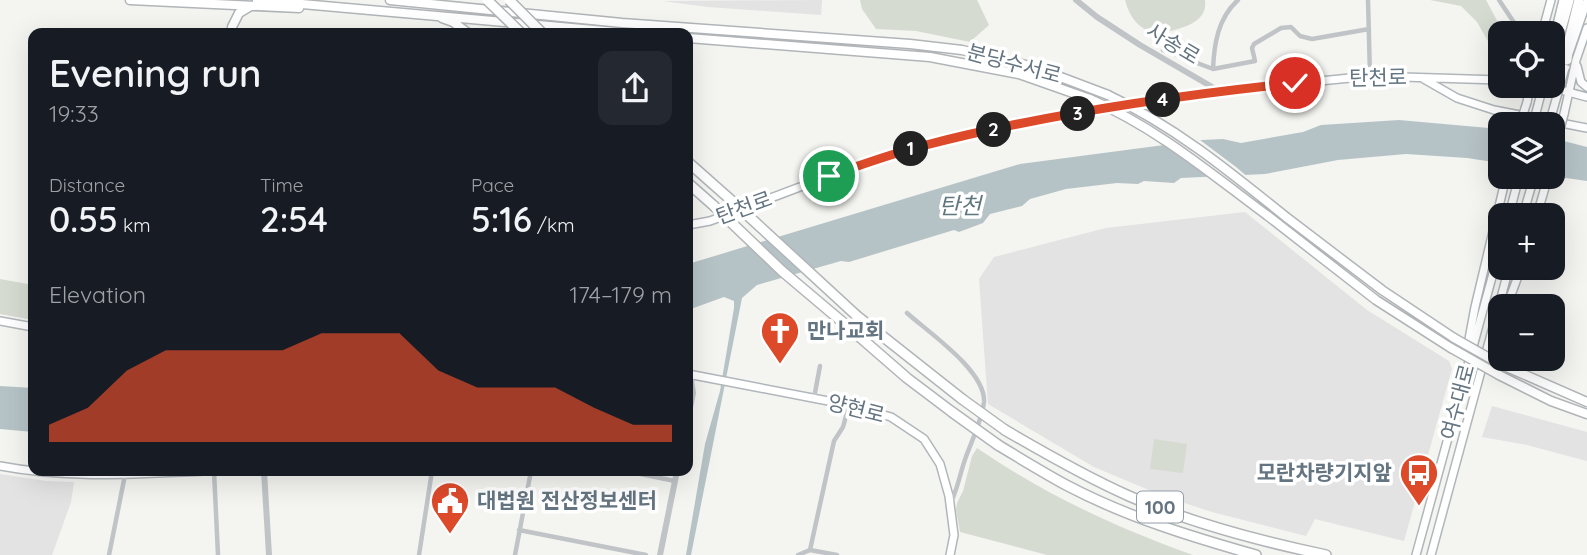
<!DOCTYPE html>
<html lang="en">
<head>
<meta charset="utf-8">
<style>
	:root { --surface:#171b24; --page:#242831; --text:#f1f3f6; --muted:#9ea1a6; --accent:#dc4a2a }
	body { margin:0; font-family:Quicksand,"Noto Sans KR",sans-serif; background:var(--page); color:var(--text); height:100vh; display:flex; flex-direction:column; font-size:26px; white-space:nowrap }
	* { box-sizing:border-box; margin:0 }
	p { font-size:23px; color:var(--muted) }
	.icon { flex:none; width:38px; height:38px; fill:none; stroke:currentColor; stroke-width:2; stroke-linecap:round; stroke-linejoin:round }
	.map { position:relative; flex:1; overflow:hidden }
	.side { position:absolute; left:28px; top:28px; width:665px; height:448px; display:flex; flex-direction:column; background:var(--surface); border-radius:14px; box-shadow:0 7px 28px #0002 }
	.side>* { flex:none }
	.fabs { position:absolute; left:1488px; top:21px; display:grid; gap:14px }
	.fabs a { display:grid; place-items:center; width:77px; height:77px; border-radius:14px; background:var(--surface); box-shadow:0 7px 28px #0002; font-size:35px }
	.pin { position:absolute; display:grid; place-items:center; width:60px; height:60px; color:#fff; margin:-30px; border:4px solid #fff; border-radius:50%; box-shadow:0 2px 7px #0007 }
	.km { position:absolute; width:35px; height:35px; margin:-18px; border-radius:50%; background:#222; color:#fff; font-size:19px; line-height:35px; text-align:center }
	.round { display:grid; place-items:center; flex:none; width:74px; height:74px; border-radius:14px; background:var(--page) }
	.overview { display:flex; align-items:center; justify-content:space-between; height:119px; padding:0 21px }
	h1 { font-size:38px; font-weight:600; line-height:52px }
	.stats { display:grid; grid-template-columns:repeat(3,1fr); gap:10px; height:119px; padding:7px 21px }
	.stats div { display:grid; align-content:center }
	.stats b { font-size:35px; font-weight:600 }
	.stats small { font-size:19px; font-weight:400 }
	.stats p { font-size:19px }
	.chart { height:196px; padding:14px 21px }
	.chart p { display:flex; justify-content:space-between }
	.chart svg { width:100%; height:126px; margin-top:7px; fill:var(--accent); opacity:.7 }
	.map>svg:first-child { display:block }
	.built { fill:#e2e3e2 }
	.green { fill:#d6dbd2 }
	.water { fill:#b6c3c6 }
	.pier { fill:#f4f4f1 }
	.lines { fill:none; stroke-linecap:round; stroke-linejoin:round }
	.secondary-casing { stroke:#b0b6ba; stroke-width:10 }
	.trunk-casing { stroke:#b1b5b8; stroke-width:11 }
	.motorway-casing { stroke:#b1b5b8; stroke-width:12 }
	.minor { stroke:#c0c4c7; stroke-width:4.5 }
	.tertiary { stroke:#c0c4c7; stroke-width:6 }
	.secondary { stroke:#fff; stroke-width:7 }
	.trunk { stroke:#fff; stroke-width:8 }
	.motorway { stroke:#fff; stroke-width:9 }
	.secondary-bridge-casing { stroke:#b0b6ba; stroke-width:10; stroke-linecap:butt }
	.trunk-bridge-casing { stroke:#b1b5b8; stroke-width:11; stroke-linecap:butt }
	.motorway-bridge-casing { stroke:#b1b5b8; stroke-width:12; stroke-linecap:butt }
	.secondary-bridge { stroke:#fff; stroke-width:7 }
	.trunk-bridge { stroke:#fff; stroke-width:8 }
	.motorway-bridge { stroke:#fff; stroke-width:9 }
	.route-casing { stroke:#fff; stroke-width:14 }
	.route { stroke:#dc4a2a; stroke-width:9 }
	.labels { text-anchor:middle; stroke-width:7; stroke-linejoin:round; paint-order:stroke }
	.shield { fill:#fff; stroke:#929ea7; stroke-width:2 }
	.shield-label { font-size:19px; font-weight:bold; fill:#647581 }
	.street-label { font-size:21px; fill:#647581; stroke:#fff }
	.poi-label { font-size:21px; font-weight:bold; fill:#647581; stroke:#fff; text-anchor:start }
	.water-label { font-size:23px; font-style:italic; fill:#60777e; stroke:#fff }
</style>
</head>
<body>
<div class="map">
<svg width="1587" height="555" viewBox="0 0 1587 555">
	<rect width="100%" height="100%" fill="#f4f4f1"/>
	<path class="built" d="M822,0L821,15L708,7L663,1Z
		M1245,212L1367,310L1449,361L1452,369L1404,541L1315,519L1306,536L1212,512L1163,496L1094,467L988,404L979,279L994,257L1106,228Z
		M1492,406L1587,432V461L1527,445L1482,437Z
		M0,474L46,481L74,482L71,502L52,555H0Z"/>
	<path class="green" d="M860,0H977L989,25L970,42L916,31L876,29L862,9Z
		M1125,0H1205C1209,26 1172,31 1153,34C1137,26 1130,18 1125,0Z
		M1430,0H1486L1500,26V43H1489L1477,22L1461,6Z
		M0,279L33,285V320L0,314Z
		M1154,439L1187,444L1183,473L1150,469Z
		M977,448C1046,495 1115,527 1193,555H1047L960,532L956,510L957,503L963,491L972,456Z"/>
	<path class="water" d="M1399,120L1500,129V163L1467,158L1406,154L1338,160L1265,174L1181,178L1174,183L1144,181L1138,184L1117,183L1066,189L1030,199L1022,206L990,214L983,223L959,232L954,230L849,262L841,261L757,285L742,298L691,555H686L705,444L720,391L734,308V301L724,297L688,310V264L1020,164L1202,140L1223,139L1241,143L1303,132L1321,125Z
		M1552,138L1587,147V181L1552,176Z
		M0,386L33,388V432L0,429Z"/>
	<path class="pier" d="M1196,137L1236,167L1249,178L1213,179L1160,142Z"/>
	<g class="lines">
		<g class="secondary-casing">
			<path id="secondary" d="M1542,33L1551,0
				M1552,45L1563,0
				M1568,56L1587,1
				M1577,66L1581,82L1587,87
				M1422,78L1457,98L1494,110L1587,128
				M1546,86L1587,97
				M1527,102L1530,86
				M1564,114L1576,60L1587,28
				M1509,215L1519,177
				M1523,215L1534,177
				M1537,215L1548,177
				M688,225L710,221L829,176L924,145L1030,122L1219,91L1370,76L1500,80
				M1507,306L1521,268
				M0,321L33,327
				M1467,350L1475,307L1506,177
				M1488,355L1500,324
				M688,374L849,405L891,417L924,439L940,464L949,496L954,535L950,555
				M0,466C68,479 135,474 203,471
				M1416,555L1500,248
				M1431,555L1509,268"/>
		</g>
		<g class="trunk-casing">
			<path id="trunk" d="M130,0L299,8
				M257,0L627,33
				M390,0L622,23L910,44L962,50L1034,67L1108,95
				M442,18L453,22L468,33
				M232,27L239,13L249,7
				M688,38L930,57L1019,74L1090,99
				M1268,216L1376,300L1451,348
				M1286,217L1382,290L1454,338
				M1500,364L1587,402
				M1499,375L1551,401L1587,414"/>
		</g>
		<g class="motorway-casing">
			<path id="motorway" d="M1552,53L1557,44L1569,0
				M1567,60L1568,44L1579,0
				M688,162L732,201
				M688,183L714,206
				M857,316L962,399
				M846,325L907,378L952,412
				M1005,430C1046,454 1086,477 1129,496C1191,523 1259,541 1326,555
				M998,445C1021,459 1044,473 1068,486C1127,517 1192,537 1256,555"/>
		</g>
		<path class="minor" d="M1368,0L1370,76
			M1499,0L1521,33
			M1163,50L1213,69L1255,61L1252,48L1254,44L1281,28L1291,27L1300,36L1312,39L1369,29
			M1213,69C1214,44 1218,18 1238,0
			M907,313C928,332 986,371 984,402C982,419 973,438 967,454C961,469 959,484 952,500
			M814,398L820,366
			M214,471L218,555
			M626,471L675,481
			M519,530L646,555
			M810,550L837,555
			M109,555L125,475
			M419,555L432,471
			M515,555L531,471
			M798,555L810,550L834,441L843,427L849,405"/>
		<path class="tertiary" d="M1076,0L1097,17L1140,45L1219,91
			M688,361L693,393L688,418
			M264,471L269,555
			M660,555L677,471"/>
		<use href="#secondary" class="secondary"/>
		<use href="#trunk" class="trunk"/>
		<use href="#motorway" class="motorway"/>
		<g class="secondary-bridge-casing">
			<path id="secondary-bridge" d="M1520,124L1527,102
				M1533,124L1543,86
				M1549,124L1565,68
				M1552,160L1564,114"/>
		</g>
		<g class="trunk-bridge-casing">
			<path id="trunk-bridge" d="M1108,95C1174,126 1229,171 1286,217
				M1090,99C1157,128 1210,173 1268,216
				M1454,338L1500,364
				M1451,348L1499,375"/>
		</g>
		<g class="motorway-bridge-casing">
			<path id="motorway-bridge" d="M487,0L521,33
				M509,0L542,33
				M732,201L857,316
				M714,206L782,271L846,325
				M962,399L1005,430
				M952,412L998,445"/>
		</g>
		<use href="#secondary-bridge" class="secondary-bridge"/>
		<use href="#trunk-bridge" class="trunk-bridge"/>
		<use href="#motorway-bridge" class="motorway-bridge"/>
	</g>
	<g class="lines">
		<g class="route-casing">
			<path id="route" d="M829,176C861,165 893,153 926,145C1046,114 1171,96 1295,83"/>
		</g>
		<use href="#route" class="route"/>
	</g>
	<defs>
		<g id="church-pin" transform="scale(2.0125)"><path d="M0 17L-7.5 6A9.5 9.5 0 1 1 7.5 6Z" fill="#dc4a2a" stroke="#fff"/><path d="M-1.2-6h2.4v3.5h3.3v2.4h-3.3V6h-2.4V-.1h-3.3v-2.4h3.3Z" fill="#fff"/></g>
		<g id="bus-pin" transform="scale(2.0125)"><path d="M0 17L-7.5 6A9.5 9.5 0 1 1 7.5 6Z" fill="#dc4a2a" stroke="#fff"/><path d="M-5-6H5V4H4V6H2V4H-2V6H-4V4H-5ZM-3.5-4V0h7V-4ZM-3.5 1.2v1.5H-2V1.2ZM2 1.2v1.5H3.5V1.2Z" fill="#fff"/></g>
		<g id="civic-pin" transform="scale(2.0125)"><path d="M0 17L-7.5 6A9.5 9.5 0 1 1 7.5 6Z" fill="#dc4a2a" stroke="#fff"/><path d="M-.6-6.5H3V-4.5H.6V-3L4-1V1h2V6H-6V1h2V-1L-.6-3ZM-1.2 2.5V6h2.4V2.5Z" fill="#fff"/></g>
	</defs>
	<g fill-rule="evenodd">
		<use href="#church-pin" x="780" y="331"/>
		<use href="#bus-pin" x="1419" y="473"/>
		<use href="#civic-pin" x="450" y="501"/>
	</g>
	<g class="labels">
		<rect class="shield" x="1137" y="491.5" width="46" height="31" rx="5"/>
		<g class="shield-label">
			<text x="1160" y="514">100</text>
		</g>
		<g class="street-label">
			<text transform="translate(1173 44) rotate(31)" y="7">사송로</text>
			<text transform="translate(1014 64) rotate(15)" y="7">분당수서로</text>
			<text transform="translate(1378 78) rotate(-1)" y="7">탄천로</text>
			<text transform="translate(744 208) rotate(-20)" y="7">탄천로</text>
			<text transform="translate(1458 402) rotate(-75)" y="7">여수대로</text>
			<text transform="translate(856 409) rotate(14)" y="7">양현로</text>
		</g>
		<g class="poi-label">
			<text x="807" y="338">만나교회</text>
			<text x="1392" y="480" text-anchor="end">모란차량기지앞</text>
			<text x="477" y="508">대법원 전산정보센터</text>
		</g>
		<g class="water-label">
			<text x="960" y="214">탄천</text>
		</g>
	</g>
</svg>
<div class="fabs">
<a><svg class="icon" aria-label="locate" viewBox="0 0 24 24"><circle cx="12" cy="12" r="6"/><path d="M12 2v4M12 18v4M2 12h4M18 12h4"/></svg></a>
<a><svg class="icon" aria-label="layers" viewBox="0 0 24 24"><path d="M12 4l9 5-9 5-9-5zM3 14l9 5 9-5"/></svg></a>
<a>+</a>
<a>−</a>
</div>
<div class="pin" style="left:829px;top:176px;background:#1e9e55"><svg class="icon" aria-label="arrive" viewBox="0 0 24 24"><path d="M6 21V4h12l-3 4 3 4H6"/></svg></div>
<div class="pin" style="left:1295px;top:83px;background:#d93025"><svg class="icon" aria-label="check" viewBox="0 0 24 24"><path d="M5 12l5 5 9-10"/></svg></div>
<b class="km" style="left:911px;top:149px">1</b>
<b class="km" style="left:994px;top:130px">2</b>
<b class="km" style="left:1078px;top:114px">3</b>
<b class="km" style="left:1163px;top:100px">4</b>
<section class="side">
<div class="overview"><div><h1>Evening run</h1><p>19:33</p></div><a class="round"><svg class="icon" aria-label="share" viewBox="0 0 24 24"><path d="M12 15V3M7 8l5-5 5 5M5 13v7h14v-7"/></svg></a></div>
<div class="stats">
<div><p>Distance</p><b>0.55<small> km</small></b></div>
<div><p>Time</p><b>2:54</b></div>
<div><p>Pace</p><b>5:16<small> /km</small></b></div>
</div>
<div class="chart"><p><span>Elevation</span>174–179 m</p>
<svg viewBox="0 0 160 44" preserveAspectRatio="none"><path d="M0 44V38L10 32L20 19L30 12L40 12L50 12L60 12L70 6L80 6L90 6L100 19L110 25L120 25L130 25L140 32L150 38L160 38V44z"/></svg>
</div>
</section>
</div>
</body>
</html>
